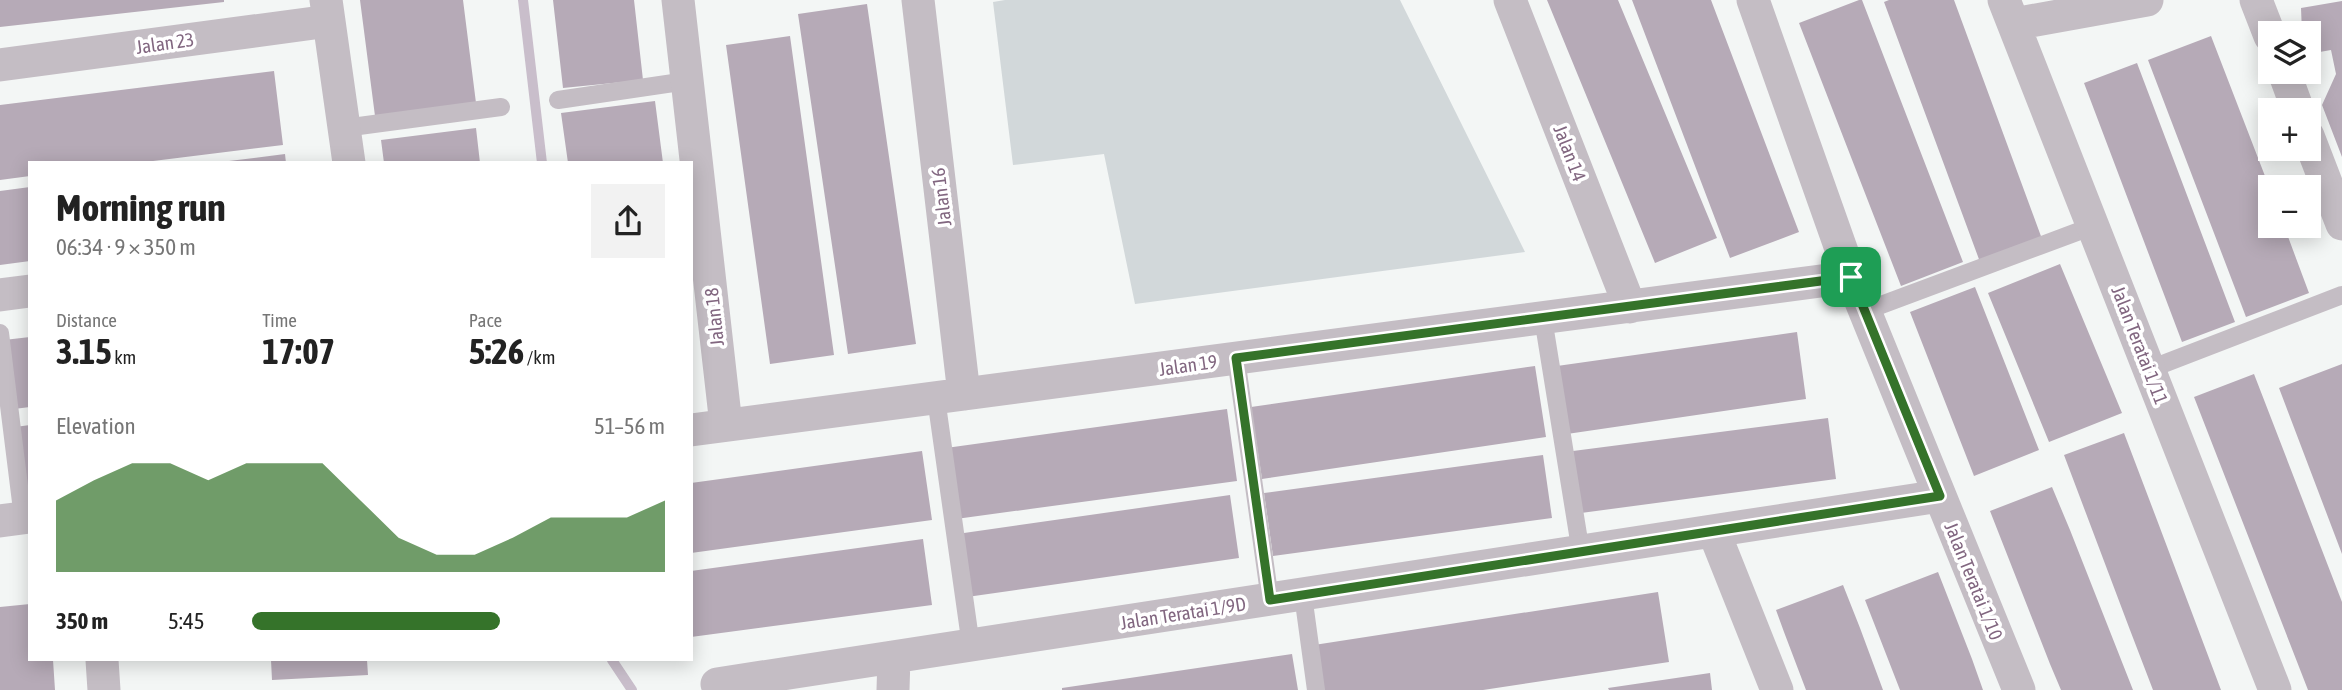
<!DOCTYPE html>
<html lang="en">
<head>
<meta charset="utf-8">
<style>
	:root { --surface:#fff; --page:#f2f2f2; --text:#222; --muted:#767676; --accent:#35732a }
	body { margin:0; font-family:"Asap Condensed",sans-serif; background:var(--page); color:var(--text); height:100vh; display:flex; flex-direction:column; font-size:26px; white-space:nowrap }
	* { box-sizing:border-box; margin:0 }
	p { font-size:23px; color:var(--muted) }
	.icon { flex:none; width:38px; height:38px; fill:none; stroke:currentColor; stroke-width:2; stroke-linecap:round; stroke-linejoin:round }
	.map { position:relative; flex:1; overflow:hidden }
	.panel { position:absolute; left:28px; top:161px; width:665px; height:500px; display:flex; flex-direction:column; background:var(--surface); border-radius:0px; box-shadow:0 4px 18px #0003 }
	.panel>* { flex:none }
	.fabs { position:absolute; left:2258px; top:21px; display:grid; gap:14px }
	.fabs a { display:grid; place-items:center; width:63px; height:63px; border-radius:0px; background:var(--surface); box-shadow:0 4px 18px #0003; font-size:35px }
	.pin { position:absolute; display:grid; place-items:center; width:60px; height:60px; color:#fff; margin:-30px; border-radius:14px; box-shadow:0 4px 10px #0006 }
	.round { display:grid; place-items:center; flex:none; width:74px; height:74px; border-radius:0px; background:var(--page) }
	.summary { display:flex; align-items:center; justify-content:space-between; height:119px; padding:0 28px }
	h1 { font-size:38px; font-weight:700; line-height:52px }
	.metrics { display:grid; grid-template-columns:repeat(3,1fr); gap:10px; height:119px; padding:7px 28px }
	.metrics div { display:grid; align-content:center }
	.metrics b { font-size:35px; font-weight:700 }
	.metrics small { font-size:19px; font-weight:400 }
	.metrics p { font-size:19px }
	.chart { height:196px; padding:14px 28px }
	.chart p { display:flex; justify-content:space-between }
	.chart svg { width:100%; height:126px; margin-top:7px; fill:var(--accent); opacity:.7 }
	ul { padding:0 28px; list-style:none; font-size:23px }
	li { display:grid; grid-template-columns:112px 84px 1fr; align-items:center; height:52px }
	li i { height:18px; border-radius:9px; background:var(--accent) }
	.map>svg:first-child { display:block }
	.green { fill:#d2d8da }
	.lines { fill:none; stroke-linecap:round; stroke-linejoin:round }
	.stream { stroke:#c9becb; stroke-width:10 }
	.building { fill:#b6aab7 }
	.lane { stroke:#c4bdc4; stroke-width:18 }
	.street { stroke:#c4bdc4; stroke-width:33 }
	.route-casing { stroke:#fff; stroke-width:14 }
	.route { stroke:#35732a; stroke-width:9 }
	.labels { text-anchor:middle; stroke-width:7; stroke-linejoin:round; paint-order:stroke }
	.street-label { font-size:19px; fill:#826780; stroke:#fff }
</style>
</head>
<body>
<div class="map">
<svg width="2342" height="690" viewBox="0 0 2342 690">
	<rect width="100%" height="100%" fill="#f3f6f5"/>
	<path class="green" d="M1005,0H1400L1525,252L1135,304L1104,154L1013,165L993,2Z"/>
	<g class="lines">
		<path class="stream" d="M523,0L542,163
			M612,660L632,690"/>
	</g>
	<path class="building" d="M0,0H224V2L0,27Z
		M360,0H463L476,103L375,116Z
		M553,0H634L643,80L563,88Z
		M1547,0H1618L1717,238L1655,263Z
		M1632,0H1711L1799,232L1730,258Z
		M1859,0H1862L1963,262L1901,286L1799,23Z
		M1889,0H1954L2042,239L1980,262L1884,2Z
		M2342,1V157L2322,105L2336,74L2331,50L2314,53L2308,44V33H2302L2301,8Z
		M867,4L916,344L848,354L798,14Z
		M790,36L834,355L770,364L726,45Z
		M2211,36L2270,189V226H2284L2309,293L2246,317L2148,60Z
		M2137,63L2235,322L2182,342L2084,83Z
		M274,71L283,145L137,163H30V176L0,180V105Z
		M655,101L663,163H568L561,113Z
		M476,128L480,163H384L381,140Z
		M285,154L286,163H229V161Z
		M30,187V261L0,265V191Z
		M2060,264L2122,413L2049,442L1988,293Z
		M1975,287L2039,450L1974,476L1910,312Z
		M1797,332L1806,399L1567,434L1557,366Z
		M30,337V407L14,409L4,340Z
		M2342,364V554L2279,388Z
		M1535,366L1546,437L1262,479L1251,407Z
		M2254,374L2342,602V690H2308L2194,397Z
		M1227,409L1237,481L956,519L946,448Z
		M1828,418L1836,479L1581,513L1573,451Z
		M30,425V496L24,497L15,427Z
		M2124,433L2157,520L2221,690H2153L2130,630L2064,455Z
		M922,451L932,520L691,553V483Z
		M1543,455L1552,518L1273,556L1264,493Z
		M2052,487L2070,530L2133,690H2061L2050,664L1990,511Z
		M1230,495L1239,558L967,597L957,534Z
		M923,539L932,605L691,637V571Z
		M1938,572L1972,659L1983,690H1900L1865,600Z
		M1843,585L1860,628L1883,690H1806L1784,632L1776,610Z
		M1658,592L1669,662L1483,690H1321L1314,645Z
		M30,604V660H53L55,690H0V607Z
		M1292,654L1298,690H1062V688Z
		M271,660H367L368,675L272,680Z
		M1710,673L1712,690H1609L1608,688Z"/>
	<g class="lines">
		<path class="lane" d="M558,100L687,81
			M344,128L501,107
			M1865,311L2093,226
			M1543,318L1581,553
			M0,333L23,518
			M1236,358L1270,600
			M2150,369L2342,295
			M936,398L971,646
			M1303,595L1316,690"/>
		<path class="street" d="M326,0L349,163
			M678,0L726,425
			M918,0L964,394
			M1510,0L1630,307
			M1753,0L1851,277L2019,690
			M2004,0L2275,690
			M2256,0L2270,36
			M2014,24L2147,0
			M0,65L329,21
			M2284,72L2298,110
			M2308,136L2342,224
			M0,295L30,291
			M691,430L1851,277
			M0,521L30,517
			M1714,532L1777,690
			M102,660L104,690
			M717,684L1940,496
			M893,690L894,657"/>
	</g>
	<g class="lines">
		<g class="route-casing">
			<path id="route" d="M1851,277L1940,496L1270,600L1236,358Z"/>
		</g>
		<use href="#route" class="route"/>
	</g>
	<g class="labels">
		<g class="street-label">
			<text transform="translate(165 43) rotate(-8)" y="7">Jalan 23</text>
			<text transform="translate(1570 153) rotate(69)" y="7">Jalan 14</text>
			<text transform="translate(941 197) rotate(-97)" y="7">Jalan 16</text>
			<text transform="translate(714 317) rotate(-96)" y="7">Jalan 18</text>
			<text transform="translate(2140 345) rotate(69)" y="7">Jalan Teratai 1/11</text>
			<text transform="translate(1188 365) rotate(-8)" y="7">Jalan 19</text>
			<text transform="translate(1974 581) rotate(68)" y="7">Jalan Teratai 1/10</text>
			<text transform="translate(1183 613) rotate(-9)" y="7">Jalan Teratai 1/9D</text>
		</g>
	</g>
</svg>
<div class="fabs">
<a><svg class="icon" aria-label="layers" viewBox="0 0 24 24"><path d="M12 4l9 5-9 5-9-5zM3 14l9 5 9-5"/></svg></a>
<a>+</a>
<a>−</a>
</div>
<div class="pin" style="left:1851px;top:277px;background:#1e9e55"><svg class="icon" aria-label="arrive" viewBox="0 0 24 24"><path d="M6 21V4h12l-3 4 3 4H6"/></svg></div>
<section class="panel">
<div class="summary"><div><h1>Morning run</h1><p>06:34 · 9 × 350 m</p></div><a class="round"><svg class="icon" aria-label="share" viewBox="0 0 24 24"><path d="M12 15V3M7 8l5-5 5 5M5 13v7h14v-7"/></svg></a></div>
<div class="metrics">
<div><p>Distance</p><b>3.15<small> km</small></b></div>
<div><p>Time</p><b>17:07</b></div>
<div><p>Pace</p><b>5:26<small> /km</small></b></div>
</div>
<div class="chart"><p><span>Elevation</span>51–56 m</p>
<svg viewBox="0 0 160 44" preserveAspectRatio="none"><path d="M0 44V19L10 12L20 6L30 6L40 12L50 6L60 6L70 6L80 19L90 32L100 38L110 38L120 32L130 25L140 25L150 25L160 19V44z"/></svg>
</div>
<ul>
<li><b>350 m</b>5:45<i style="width:60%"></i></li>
</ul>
</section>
</div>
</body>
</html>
